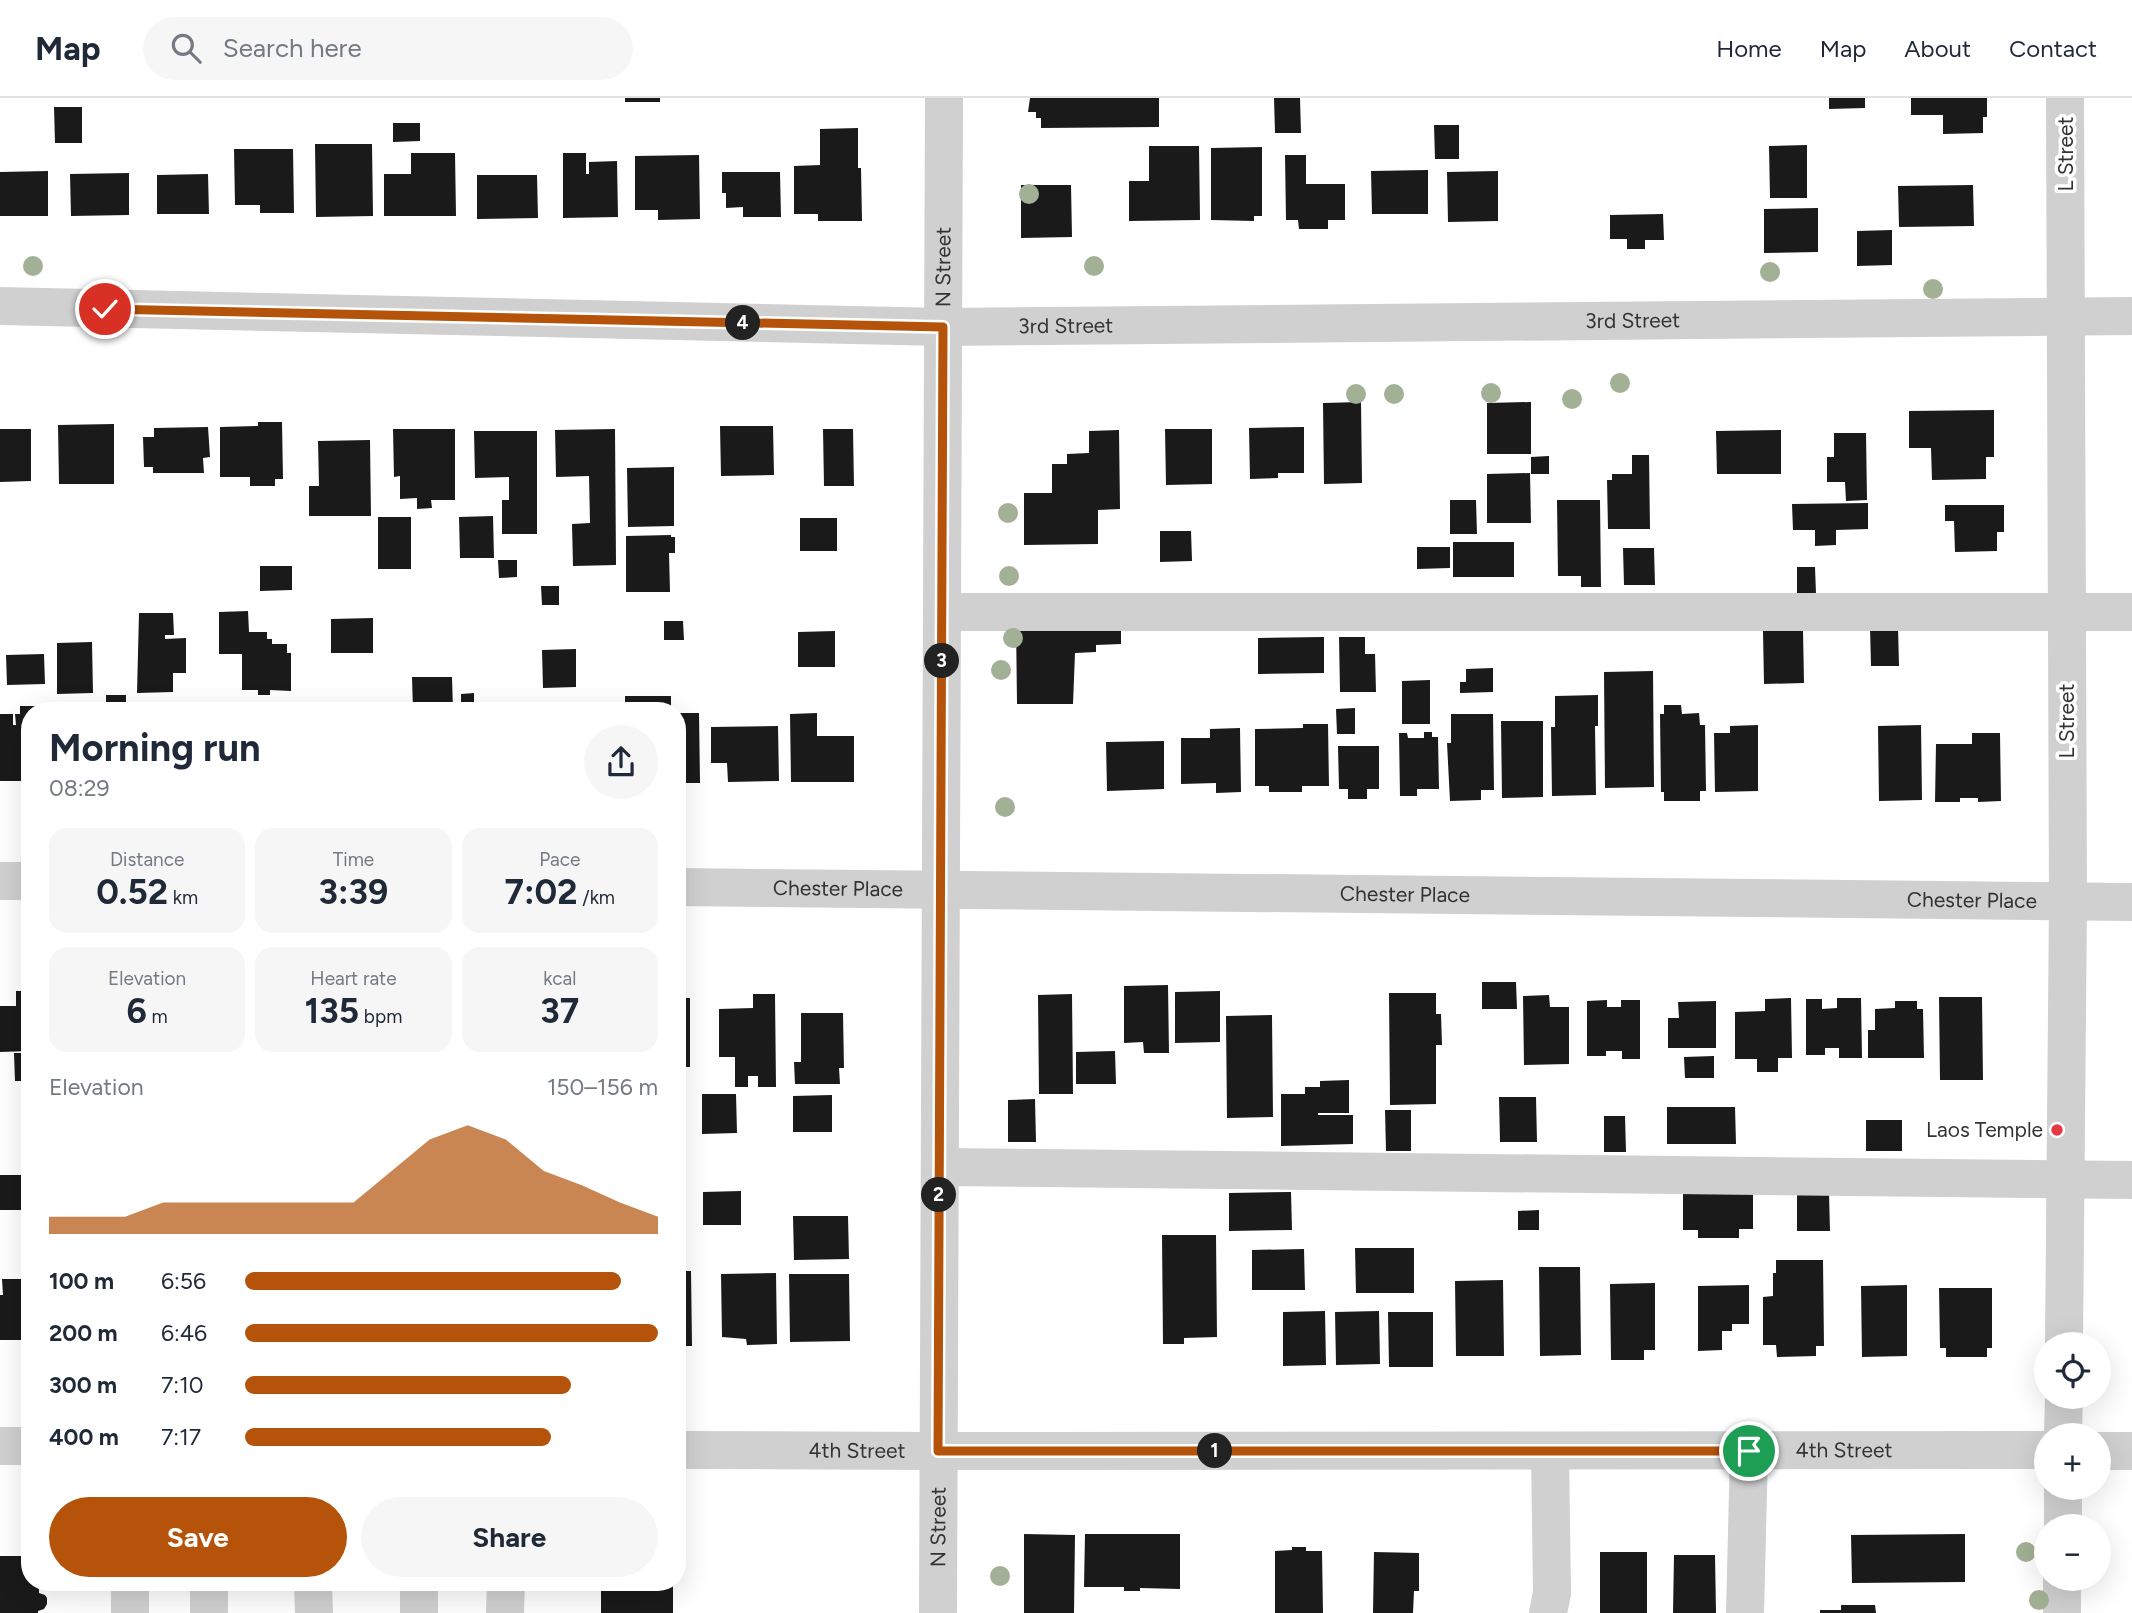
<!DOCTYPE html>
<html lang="en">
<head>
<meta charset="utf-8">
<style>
	:root { --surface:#fff; --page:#f6f6f7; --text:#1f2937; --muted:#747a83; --line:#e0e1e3; --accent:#b45309 }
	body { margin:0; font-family:Figtree,sans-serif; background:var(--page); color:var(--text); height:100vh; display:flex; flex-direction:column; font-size:26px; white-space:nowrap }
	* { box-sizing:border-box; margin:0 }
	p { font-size:23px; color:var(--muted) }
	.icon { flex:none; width:38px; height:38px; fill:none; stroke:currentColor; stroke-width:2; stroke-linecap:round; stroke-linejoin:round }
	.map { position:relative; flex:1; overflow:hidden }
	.details { position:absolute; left:21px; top:604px; width:665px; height:889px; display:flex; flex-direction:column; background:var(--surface); border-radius:28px; box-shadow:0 7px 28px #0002 }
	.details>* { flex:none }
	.tools { position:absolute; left:2034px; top:1234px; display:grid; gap:14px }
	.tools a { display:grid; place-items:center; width:77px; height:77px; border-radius:50%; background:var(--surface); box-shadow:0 7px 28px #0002; font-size:35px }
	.pin { position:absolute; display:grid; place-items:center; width:60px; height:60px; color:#fff; margin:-30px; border:4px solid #fff; border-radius:50%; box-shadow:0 2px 7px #0007 }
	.km { position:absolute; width:35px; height:35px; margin:-18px; border-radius:50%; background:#222; color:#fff; font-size:19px; line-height:35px; text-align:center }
	.round { display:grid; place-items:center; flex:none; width:74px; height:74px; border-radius:37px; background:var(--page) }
	.headline { display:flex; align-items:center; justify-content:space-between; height:119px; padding:0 28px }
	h1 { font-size:38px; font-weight:700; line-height:52px }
	.stats { display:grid; grid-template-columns:repeat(3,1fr); gap:10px; height:119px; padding:7px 28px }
	.stats div { display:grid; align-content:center; border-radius:18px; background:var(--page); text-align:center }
	.stats b { font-size:35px; font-weight:700 }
	.stats small { font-size:19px; font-weight:400 }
	.stats p { font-size:19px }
	.chart { height:196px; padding:14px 28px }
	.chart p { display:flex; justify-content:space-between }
	.chart svg { width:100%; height:126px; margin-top:7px; fill:var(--accent); opacity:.7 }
	.button { display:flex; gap:14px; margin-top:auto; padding:14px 28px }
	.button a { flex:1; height:80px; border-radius:42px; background:var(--accent); color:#fff; font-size:28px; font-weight:700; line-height:80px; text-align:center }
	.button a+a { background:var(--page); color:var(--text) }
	ul { padding:0 28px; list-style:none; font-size:23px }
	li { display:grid; grid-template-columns:112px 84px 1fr; align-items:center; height:52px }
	li i { height:18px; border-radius:9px; background:var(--accent) }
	header { display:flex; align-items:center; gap:42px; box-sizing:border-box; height:98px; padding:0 35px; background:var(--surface); border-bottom:2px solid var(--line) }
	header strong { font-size:33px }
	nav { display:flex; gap:38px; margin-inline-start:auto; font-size:24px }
	.search { width:490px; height:63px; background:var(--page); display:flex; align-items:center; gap:18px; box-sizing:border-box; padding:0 24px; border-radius:38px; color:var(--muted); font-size:26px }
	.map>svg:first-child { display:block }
	.building { fill:#1a1a1a }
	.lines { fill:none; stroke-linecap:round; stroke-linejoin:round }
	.minor { stroke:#d0d0d0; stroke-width:38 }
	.tree { fill:#a2b095 }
	.route-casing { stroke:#fff; stroke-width:14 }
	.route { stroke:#b45309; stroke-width:9 }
	.poi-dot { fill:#e63946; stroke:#fff; stroke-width:2.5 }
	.labels { text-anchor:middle; stroke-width:7; stroke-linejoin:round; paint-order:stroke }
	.street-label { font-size:21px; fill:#333; stroke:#fff }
	.poi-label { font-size:21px; fill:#333; stroke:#fff; text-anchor:end }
</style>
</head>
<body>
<header>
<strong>Map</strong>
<div class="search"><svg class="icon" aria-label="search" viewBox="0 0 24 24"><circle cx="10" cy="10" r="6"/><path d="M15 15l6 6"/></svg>Search here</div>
<nav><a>Home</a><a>Map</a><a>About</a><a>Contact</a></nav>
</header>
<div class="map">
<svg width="2132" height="1515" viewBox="0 0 2132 1515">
	<rect width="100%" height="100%" fill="#fff"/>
	<path class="building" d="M625,0H660V4H625Z
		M1030,0H1159V29L1041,30V20H1036V14H1028Z
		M1274,0H1300L1301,35H1275Z
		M1829,0H1865V10L1829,11Z
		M1911,0H1987V19H1983V35L1943,36V17H1911Z
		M54,9H82V45H55Z
		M393,25H420V43L393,44Z
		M1434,27H1459V61H1435Z
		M858,30V70H861L862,123H818V116H794V68L820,67V31Z
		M315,46H372L373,118L316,119Z
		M1807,47V100H1770L1769,48Z
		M1149,48H1199L1200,122L1129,123V83H1149Z
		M1262,49V118H1254V123L1211,122V50Z
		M234,51H293L294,115H260V107H235Z
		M411,55H455L456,118H384V76H411Z
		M563,55H586V76H589V64L617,63L618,119L563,120Z
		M699,57L700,121L658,122V112H635V58Z
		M1285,57H1306V86H1345V122H1328V131H1299L1298,122H1286Z
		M1428,72V116H1372L1371,73Z
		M48,73V118H0V74Z
		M1498,73V123L1448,124L1447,74Z
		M722,74H780L781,119H743V109L726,110V95H722Z
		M129,75V117L71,118L70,76Z
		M208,76L209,116H157V77Z
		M477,77H537L538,120L477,121Z
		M1021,87H1071L1072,139L1021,140Z
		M1973,87L1974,128L1899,129L1898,88Z
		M1818,110V154L1764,155V111Z
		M1663,116L1664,142H1645V151H1627V141H1610V117Z
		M1892,132V167L1857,168V133Z
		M1361,304L1362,385L1324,386L1323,305Z
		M1531,304V356H1487V305Z
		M1994,312V359H1986V381L1932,382L1931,350H1909V313Z
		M258,324H282L283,381H275V388H250V379H220V329L258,328Z
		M114,326V386H59L58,327Z
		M720,328H773L774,377L721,378Z
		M208,329L210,359L203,360L204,375H153V369H144L143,339H154V330Z
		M1304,329V375H1278V380L1250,381L1249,330Z
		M0,331H31V383L0,384Z
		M393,331H455V402H431L432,410L417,411V400L400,401V378L394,379Z
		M615,331L616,467L573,468L572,426L590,425L589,378L556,379L555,332Z
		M823,331H853L854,388H824Z
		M1165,331H1212V386L1166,387Z
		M1119,332L1120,411L1098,412V446L1024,447V395H1052V366H1067V356L1089,355V333Z
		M1781,332V376H1717L1716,333Z
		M474,333H537V436H502V402H509V379L475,380Z
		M1834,335H1866L1867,402L1846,403L1845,384H1827V359H1834Z
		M370,342L371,418H309V388H319L318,343Z
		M1632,357H1649L1650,431H1608L1607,382H1612V376H1632Z
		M1549,358V376H1531V359Z
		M674,369V428L628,429L627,370Z
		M1530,375L1531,425H1487V376Z
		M1450,402H1476L1477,436H1450Z
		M1557,402H1600L1601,489H1581V478H1558Z
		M1868,405V431L1836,432V447L1815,448V432H1793L1792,406Z
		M1945,407H2004V434H1997V453L1955,454L1954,423H1945Z
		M493,418L494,460H460L459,419Z
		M378,419H411V471H378Z
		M800,420H837V453H800Z
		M1160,433H1191L1192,463L1160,464Z
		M671,437V439H675V455H669L670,494H626V438Z
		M1453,444H1514V479H1453Z
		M1417,449H1450V470L1417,471Z
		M1623,450H1654L1655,487H1624Z
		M498,462H517V479L499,480Z
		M260,468H292V492L260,493Z
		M1797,469H1815L1816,496H1797Z
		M541,488H559V507H542Z
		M248,513L249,534H267V541H272V546H287V555H291V593L270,592V597H258V592H242V556H219V514Z
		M139,515H173L174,537H165V541L186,540V575H173V594L137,595Z
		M373,520V555H331V521Z
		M664,523H683L684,542H664Z
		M1016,524L1121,527V546L1096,547V554L1075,555L1073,606H1017Z
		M1870,529H1898L1899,568H1871Z
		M1803,532L1804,585L1764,586L1763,533Z
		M835,533V569H798V534Z
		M1324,539V575L1258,576V540Z
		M1339,539H1365V556H1375L1376,594H1340Z
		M92,544L93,595L57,596V545Z
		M576,551V589L543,590L542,552Z
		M44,556L45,586L7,587L6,557Z
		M1493,570V594L1460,595V584H1466V571Z
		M1653,573L1654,689L1605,690L1604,574Z
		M412,579H452L453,612H413Z
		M1430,582V626H1402V583Z
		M474,595V610H461V596Z
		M106,597H126V612H71V606L102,608V606H106Z
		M1598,597V628H1595L1596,697L1552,698L1551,629H1555V598Z
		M625,598H671V612H625Z
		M178,605H195V612H178Z
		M1664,607H1681L1682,616L1699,615L1700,627H1705L1706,693H1700V703H1664V694H1661L1660,616H1664Z
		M20,608H43V612H30V683H0V616H13V627H16L15,616H20Z
		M1355,610V636H1337L1336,611Z
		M677,615H699L700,685H677Z
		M817,615V638H854V684H791L790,616Z
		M1451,616H1493L1494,692H1481V702L1450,703L1447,645H1451Z
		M1501,623H1543V699L1502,700Z
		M1303,626H1328L1329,688H1302V694H1269V688H1255V631L1303,630Z
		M1758,627V693L1715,694L1714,635H1730V628Z
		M1921,627L1922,702L1879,703L1878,628Z
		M778,628L779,683L728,684L727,665H711V629Z
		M1240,630L1241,694L1216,695V685L1181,686V640H1210V631Z
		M1424,634H1432V639H1438L1439,691H1417V698H1400L1399,635H1407L1408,640H1424Z
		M1972,635H2000L2001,703L1978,704V700H1960V704H1935L1936,646H1972Z
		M1164,643V691L1107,693L1106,644Z
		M1338,648H1379V691H1367V701H1348V691H1339Z
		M1482,884H1516L1517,911H1482Z
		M1168,887L1169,955H1144L1143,944L1124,945V888Z
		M16,893H30V953L0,954V908H16Z
		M1220,893V944L1175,945V894Z
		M1389,895H1436V916H1441L1442,947H1436V1006L1390,1007Z
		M753,896H775L776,989H758V978H748V989H735V959H719V911L753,910Z
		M1072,896L1073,996H1039L1038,897Z
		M1549,897L1550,909H1569V966L1524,967L1523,898Z
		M1939,899H1982L1983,982H1940Z
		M677,900H690V969H677Z
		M1791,900L1792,960H1778V974H1757V961H1735V914L1765,913V901Z
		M1837,900H1861L1862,960H1839V950H1825V957H1806V901H1822V911L1837,910Z
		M1607,902V909H1621V902H1640V961H1622V953H1606V958H1587V903Z
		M1716,903V950H1668V920H1679L1678,904Z
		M1895,903H1917V911H1923L1924,960H1868V932H1875V911L1895,910Z
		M801,915H843L844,970H839L840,986H795L794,964H801Z
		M1272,917L1273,1019L1227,1020L1226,918Z
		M1115,953L1116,986H1076V954Z
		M14,955H30V983H15Z
		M1714,958V980H1685L1684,959Z
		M1349,982V1015H1318V1017H1353V1046L1281,1048V996H1305V989H1320V983Z
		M702,996H736L737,1035L702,1036Z
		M832,997V1034H793V998Z
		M1499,999H1536L1537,1044H1500Z
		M1035,1001L1036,1044H1008V1002Z
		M1667,1009H1735L1736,1046H1667Z
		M1385,1012H1411V1053H1386Z
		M1604,1018H1625L1626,1054H1604Z
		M1866,1022H1902V1053H1866Z
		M0,1077H30V1112H0Z
		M741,1093V1127H703V1094Z
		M1291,1094L1292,1132L1229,1133V1095Z
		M1683,1095H1753V1131H1739V1140H1698V1132H1683Z
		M1797,1095H1829L1830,1133H1797Z
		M1539,1112V1132H1518V1113Z
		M793,1118H848L849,1161L794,1162Z
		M1162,1137H1216L1217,1239L1184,1240V1246H1163Z
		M1355,1150H1414V1195H1356Z
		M1304,1151L1305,1192H1252V1152Z
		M1776,1162H1823L1824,1248H1816V1258L1777,1259L1776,1247H1763V1199L1773,1198V1175H1776Z
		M1539,1169H1580L1581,1257L1540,1258Z
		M677,1173H691L692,1248H677Z
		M776,1175L777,1246L747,1247L746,1241L722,1239L721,1176Z
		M789,1176H849L850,1243L790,1244Z
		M2,1181H30V1242H0V1197H3Z
		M1503,1182L1504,1258H1456L1455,1183Z
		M1655,1185V1252H1644V1262H1611L1610,1186Z
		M1749,1187V1226H1732V1233H1722V1252L1698,1253V1188Z
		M1907,1187V1258L1862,1259L1861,1188Z
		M1939,1190H1992V1250H1987V1259H1946V1250H1940Z
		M1325,1213L1326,1267L1283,1268V1214Z
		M1379,1213L1380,1266L1336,1267L1335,1214Z
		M1388,1214H1433V1269H1389Z
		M1024,1436L1075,1437L1074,1515H1024Z
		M1085,1436H1180V1491L1140,1490V1493H1124V1489H1084Z
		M1965,1436V1484L1852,1485L1851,1437Z
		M1292,1449H1306V1453H1322L1323,1515H1275V1453L1292,1452Z
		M1374,1454L1419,1455V1493H1414L1413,1515H1373Z
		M1600,1454H1647V1515H1600Z
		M1674,1457H1715L1716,1515H1673Z
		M0,1458H30V1484H39V1495L45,1497L47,1500V1506L44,1511L38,1513V1515H0Z
		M601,1484H673V1515H601Z
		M1841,1507H1875L1876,1515H1820V1512H1841Z"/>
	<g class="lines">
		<g class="minor">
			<path id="s1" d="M0,208L943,229L2132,218"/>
			<path d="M942,514H2132"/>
			<path d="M0,783H30"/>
			<path id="s2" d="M677,789L2132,804"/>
			<path d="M940,1069L2132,1082"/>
			<path d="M2064,1246L2068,804L2065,0"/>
			<path d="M2063,1337L2064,1298"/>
			<path d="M0,1348H30"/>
			<path id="s3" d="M677,1352L938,1353L2046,1352"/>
			<path d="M2098,1353H2132"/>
			<path d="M2063,1428V1390"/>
			<path d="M313,1484L314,1515"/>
			<path d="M130,1515V1484"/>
			<path d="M209,1515V1484"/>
			<path d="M419,1515V1484"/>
			<path d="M505,1515L506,1484"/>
			<path id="s4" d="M938,1515L944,0"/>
			<path d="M1548,1515L1552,1495L1550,1353"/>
			<path d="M1745,1515L1749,1353"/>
			<path d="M2062,1515V1480"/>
		</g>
	</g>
	<g class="tree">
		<circle cx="1029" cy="96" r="10"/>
		<circle cx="33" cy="168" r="10"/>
		<circle cx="1094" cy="168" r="10"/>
		<circle cx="1770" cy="174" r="10"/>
		<circle cx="1933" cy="191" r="10"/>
		<circle cx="1620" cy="285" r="10"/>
		<circle cx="1491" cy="295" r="10"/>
		<circle cx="1356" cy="296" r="10"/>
		<circle cx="1394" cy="296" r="10"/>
		<circle cx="1572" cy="301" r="10"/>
		<circle cx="1008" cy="415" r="10"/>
		<circle cx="1009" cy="478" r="10"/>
		<circle cx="1013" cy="540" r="10"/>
		<circle cx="1001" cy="572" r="10"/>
		<circle cx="1005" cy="709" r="10"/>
		<circle cx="2026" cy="1454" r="10"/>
		<circle cx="1000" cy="1478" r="10"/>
		<circle cx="2039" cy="1502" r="10"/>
	</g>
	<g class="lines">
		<g class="route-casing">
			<path id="route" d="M105,211L943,229L938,1353H1749"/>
		</g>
		<use href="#route" class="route"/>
	</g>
	<circle class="poi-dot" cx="2057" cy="1032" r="7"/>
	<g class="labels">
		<g class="street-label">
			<text transform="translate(2066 56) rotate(-90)" y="7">L Street</text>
			<text dy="7" stroke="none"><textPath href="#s4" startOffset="1346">N Street</textPath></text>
			<text dy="7" stroke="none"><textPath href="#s1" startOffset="1633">3rd Street</textPath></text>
			<text dy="7" stroke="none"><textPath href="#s1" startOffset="1066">3rd Street</textPath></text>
			<text transform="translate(2067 623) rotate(-90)" y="7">L Street</text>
			<text dy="7" stroke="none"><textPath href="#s2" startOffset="161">Chester Place</textPath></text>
			<text dy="7" stroke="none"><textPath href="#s2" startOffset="728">Chester Place</textPath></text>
			<text dy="7" stroke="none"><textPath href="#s2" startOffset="1295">Chester Place</textPath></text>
			<text dy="7" stroke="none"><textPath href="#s3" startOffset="180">4th Street</textPath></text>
			<text dy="7" stroke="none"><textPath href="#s3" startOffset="1167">4th Street</textPath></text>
			<text dy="7" stroke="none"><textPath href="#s4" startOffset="86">N Street</textPath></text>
		</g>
		<g class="poi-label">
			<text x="2043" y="1039">Laos Temple</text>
		</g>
	</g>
</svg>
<div class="tools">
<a><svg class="icon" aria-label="locate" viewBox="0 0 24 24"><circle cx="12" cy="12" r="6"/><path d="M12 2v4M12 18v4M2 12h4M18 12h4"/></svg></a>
<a>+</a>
<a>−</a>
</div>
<div class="pin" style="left:1749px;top:1353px;background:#1e9e55"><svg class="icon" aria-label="arrive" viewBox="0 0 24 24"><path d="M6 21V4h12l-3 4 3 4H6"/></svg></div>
<div class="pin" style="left:105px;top:211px;background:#d93025"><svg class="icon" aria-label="check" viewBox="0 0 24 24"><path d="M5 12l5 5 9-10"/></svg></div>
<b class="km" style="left:1215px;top:1353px">1</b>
<b class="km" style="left:939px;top:1097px">2</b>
<b class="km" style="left:942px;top:563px">3</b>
<b class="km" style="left:743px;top:225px">4</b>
<section class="details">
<div class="headline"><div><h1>Morning run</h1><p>08:29</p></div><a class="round"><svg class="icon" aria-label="share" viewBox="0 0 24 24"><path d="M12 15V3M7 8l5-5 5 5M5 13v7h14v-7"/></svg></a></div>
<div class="stats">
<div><p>Distance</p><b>0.52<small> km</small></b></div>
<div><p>Time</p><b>3:39</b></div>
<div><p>Pace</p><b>7:02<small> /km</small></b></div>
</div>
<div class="stats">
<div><p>Elevation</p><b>6<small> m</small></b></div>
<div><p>Heart rate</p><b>135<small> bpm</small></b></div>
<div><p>kcal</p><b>37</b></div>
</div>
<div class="chart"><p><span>Elevation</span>150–156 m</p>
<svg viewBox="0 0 160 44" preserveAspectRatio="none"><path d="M0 44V38L10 38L20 38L30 33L40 33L50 33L60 33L70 33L80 33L90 22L100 11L110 6L120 11L130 22L140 27L150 33L160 38V44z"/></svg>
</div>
<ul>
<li><b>100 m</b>6:56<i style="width:91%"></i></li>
<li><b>200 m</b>6:46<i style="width:100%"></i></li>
<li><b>300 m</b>7:10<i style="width:79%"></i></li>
<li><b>400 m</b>7:17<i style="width:74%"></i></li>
</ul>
<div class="button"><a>Save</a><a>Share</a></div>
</section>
</div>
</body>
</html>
